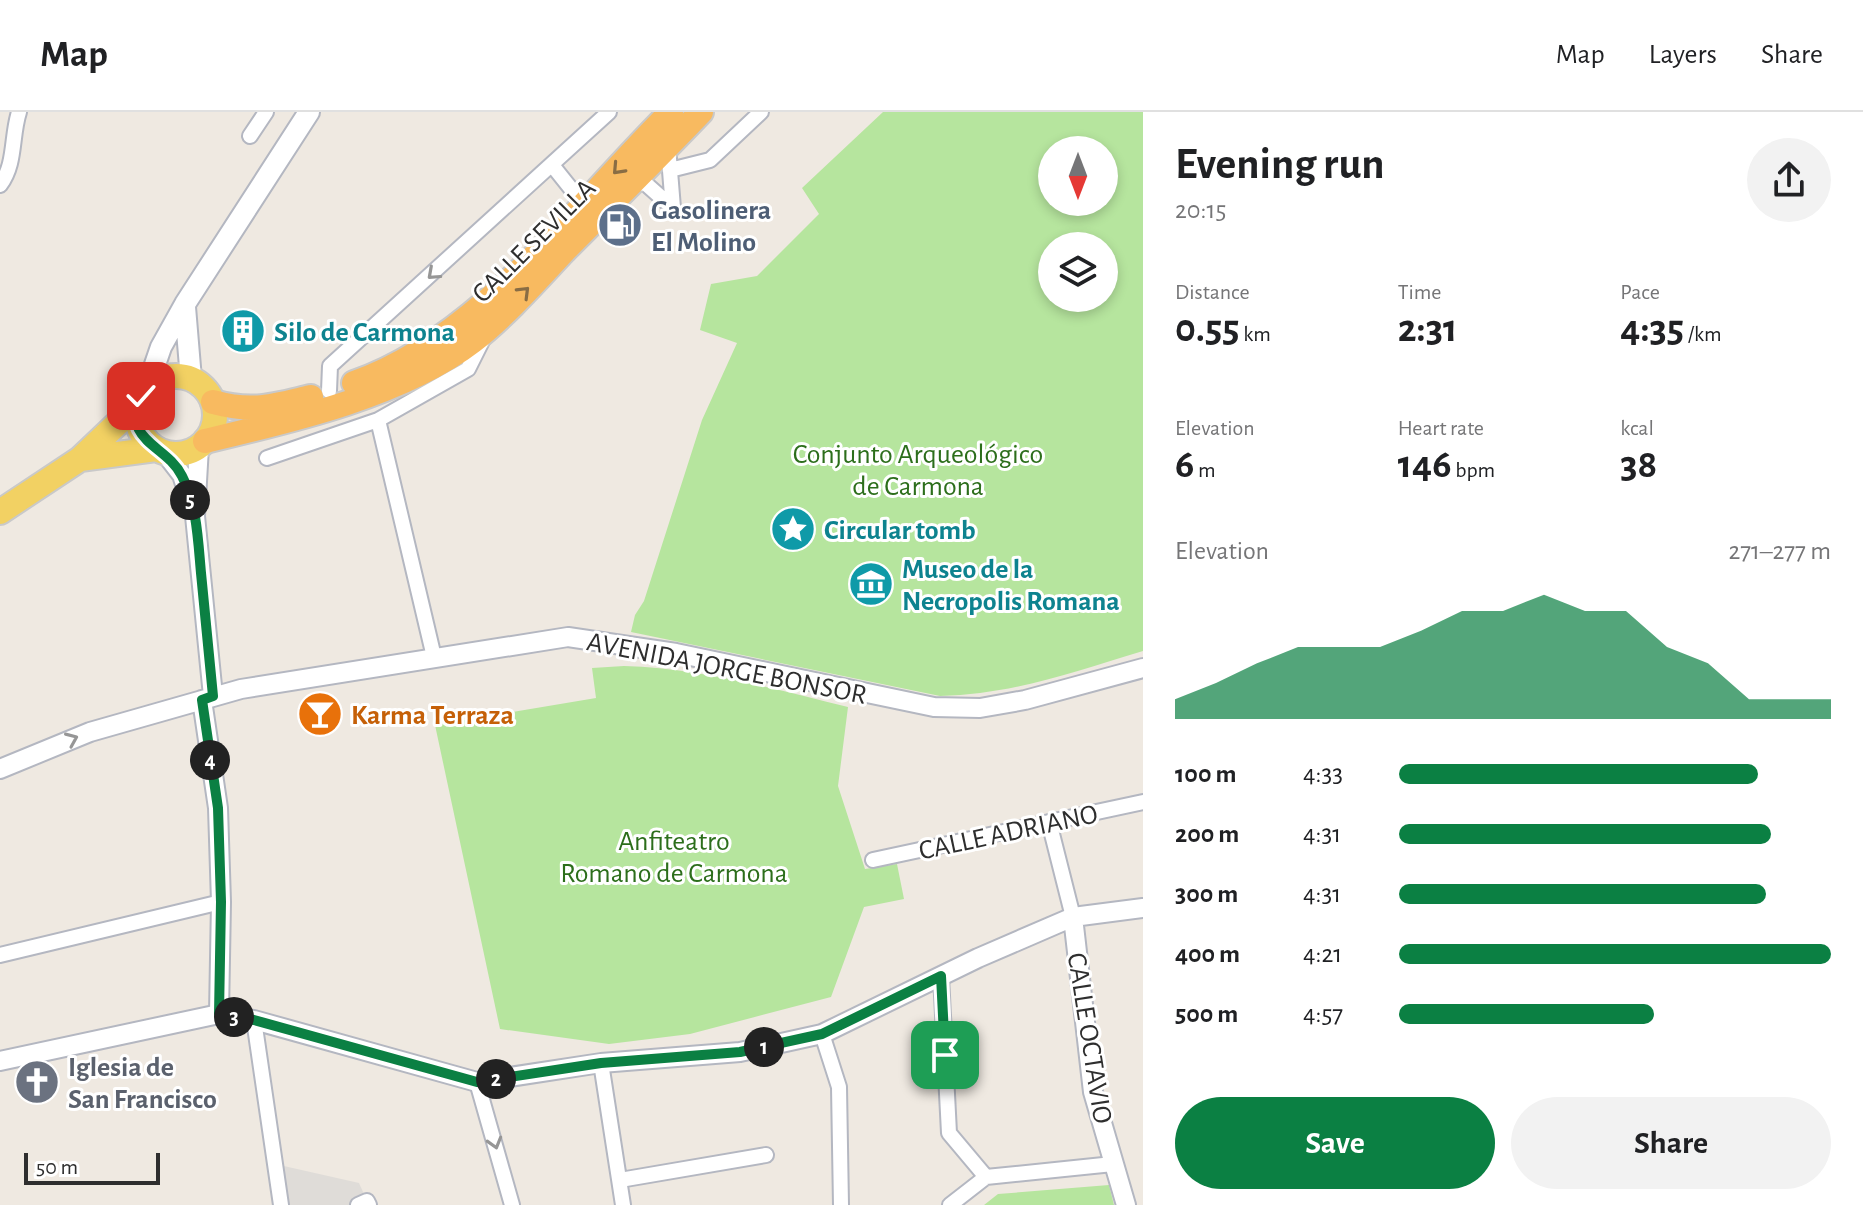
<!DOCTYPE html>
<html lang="en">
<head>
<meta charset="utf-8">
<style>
	:root { --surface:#fff; --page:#f2f2f2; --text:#202124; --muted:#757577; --line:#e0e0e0; --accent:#0b8043 }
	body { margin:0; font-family:"Alegreya Sans",sans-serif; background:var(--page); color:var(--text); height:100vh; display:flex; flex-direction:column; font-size:30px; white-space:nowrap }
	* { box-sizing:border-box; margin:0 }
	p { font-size:26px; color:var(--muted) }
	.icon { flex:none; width:44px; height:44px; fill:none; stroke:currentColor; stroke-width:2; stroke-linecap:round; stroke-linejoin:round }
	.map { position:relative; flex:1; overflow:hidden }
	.drawer { display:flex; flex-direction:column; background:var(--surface); width:720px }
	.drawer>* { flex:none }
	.needle { width:52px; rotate:180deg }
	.fabs { position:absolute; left:1038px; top:24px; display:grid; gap:16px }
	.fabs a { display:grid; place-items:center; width:80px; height:80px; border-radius:50%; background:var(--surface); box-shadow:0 4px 12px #0003; font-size:40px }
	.scale { position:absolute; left:24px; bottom:20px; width:136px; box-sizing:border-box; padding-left:8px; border:4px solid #2e2e2e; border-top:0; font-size:22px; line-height:28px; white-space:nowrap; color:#2e2e2e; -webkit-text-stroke:6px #fff; paint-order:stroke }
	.pin { position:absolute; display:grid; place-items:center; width:68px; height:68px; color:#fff; margin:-34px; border-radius:16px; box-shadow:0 4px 12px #0006 }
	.km { position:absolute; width:40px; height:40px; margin:-20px; border-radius:50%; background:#222; color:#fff; font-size:22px; line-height:40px; text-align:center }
	.round { display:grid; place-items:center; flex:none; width:84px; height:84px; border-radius:42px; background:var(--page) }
	.headline { display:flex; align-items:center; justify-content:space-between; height:136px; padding:0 32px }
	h1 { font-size:44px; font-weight:600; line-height:60px }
	.figures { display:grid; grid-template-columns:repeat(3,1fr); gap:12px; height:136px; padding:8px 32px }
	.figures div { display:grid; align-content:center }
	.figures b { font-size:40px; font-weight:600 }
	.figures small { font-size:22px; font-weight:400 }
	.figures p { font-size:22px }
	.chart { height:224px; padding:16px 32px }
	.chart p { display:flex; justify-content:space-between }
	.chart svg { width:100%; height:144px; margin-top:8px; fill:var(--accent); opacity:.7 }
	.primary-button { display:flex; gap:16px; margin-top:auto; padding:16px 32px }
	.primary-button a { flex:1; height:92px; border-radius:48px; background:var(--accent); color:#fff; font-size:32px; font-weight:600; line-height:92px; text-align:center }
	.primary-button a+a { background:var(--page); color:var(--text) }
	ul { padding:0 32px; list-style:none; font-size:26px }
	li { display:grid; grid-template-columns:128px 96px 1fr; align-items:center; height:60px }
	li i { height:20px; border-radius:10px; background:var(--accent) }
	header { display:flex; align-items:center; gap:48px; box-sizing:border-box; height:112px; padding:0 40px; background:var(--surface); border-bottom:2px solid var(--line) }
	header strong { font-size:38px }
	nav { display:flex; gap:44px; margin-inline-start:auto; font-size:28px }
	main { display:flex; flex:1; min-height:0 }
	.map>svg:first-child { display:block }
	.green { fill:#b6e59e; fill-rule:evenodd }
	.plaza { fill:#dfdcd8 }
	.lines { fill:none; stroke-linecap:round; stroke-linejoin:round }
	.minor-casing { stroke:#b4b7c1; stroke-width:18 }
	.tertiary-casing { stroke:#b4b7c1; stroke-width:22 }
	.secondary-casing { stroke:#b4b7c1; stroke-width:24 }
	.primary-casing { stroke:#c9c9c9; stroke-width:28 }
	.trunk-casing { stroke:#c9c9c9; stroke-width:28 }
	.minor { stroke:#fff; stroke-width:14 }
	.tertiary { stroke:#fff; stroke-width:18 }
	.secondary { stroke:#fff; stroke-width:20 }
	.primary { stroke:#f2d163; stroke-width:24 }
	.trunk { stroke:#f8ba60; stroke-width:24 }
	.oneway { stroke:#896d44 }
	.oneway2 { stroke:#969696 }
	.route-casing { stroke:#fff; stroke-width:16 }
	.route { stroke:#0b8043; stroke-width:10 }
	.labels { text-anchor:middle; stroke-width:6; stroke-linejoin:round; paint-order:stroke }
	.service-label { font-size:28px; font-weight:bold; fill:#4e5e75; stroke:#fff; text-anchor:start }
	.street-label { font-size:28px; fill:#2e2e2e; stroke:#fff }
	.culture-label { font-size:28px; font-weight:bold; fill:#0d838f; stroke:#fff; text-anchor:start }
	.park-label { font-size:28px; fill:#2c6e1b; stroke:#fff }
	.food-label { font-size:28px; font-weight:bold; fill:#c56008; stroke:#fff; text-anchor:start }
	.worship-label { font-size:28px; font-weight:bold; fill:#5b616d; stroke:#fff; text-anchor:start }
</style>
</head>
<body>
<header>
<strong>Map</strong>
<nav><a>Map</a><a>Layers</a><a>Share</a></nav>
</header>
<main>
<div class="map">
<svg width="1143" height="1093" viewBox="0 0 1143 1093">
	<rect width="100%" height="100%" fill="#efe9e1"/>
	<path class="green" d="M883,0H1143V539C1073,560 1014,582 940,584L631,520L635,503L644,489L702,308L737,231L700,218L711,172L757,164L819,102L802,76ZM1052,38H1104V90H1052ZM1052,134H1104V186H1052Z
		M624,554C701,556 774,577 848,595L838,674L865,757L897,752L904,787L864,795L831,885L690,922L609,932L500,917L435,613L596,586L592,556Z
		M1109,1073L1114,1093H984L998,1082Z"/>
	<path class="plaza" d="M275,1052L359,1071L367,1089L358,1093H281Z"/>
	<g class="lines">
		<g class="minor-casing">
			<path id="minor" d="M250,24L266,0
				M552,53L584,93
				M670,58L710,48L761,0
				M633,70L646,72L673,96L668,34
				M0,73C16,52 11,25 19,0
				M329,279L330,254L609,0
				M267,346L378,308
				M434,545L378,308L468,257L483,227
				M1049,710L1073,805
				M873,748L1143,690
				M0,843L221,790
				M941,864L949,1021L986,1065
				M254,908L281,1093
				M822,922L839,975L841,1093
				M601,951L623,1093
				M477,970L512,1093
				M620,1068L766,1043
				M358,1093L367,1089L369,1093
				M950,1093L986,1065L1113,1052"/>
		</g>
		<g class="tertiary-casing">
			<path id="tertiary" d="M199,335L195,404L213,584
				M165,341L182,363L191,391
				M202,588L218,696L221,790L219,902
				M0,657L90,620L241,577L568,525L676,541L934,595L980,596L1025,588L1143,556
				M1073,805L1093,980L1126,1093
				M0,949L219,902L254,908L477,970L601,951L740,940L822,922L978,846L1073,805L1143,796"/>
		</g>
		<g class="secondary-casing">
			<path id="secondary" d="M185,195L191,267
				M147,276L161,235L185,192L309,0"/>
		</g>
		<g class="primary-casing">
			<path id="primary" d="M137 303a39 39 0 1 1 78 0a39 39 0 1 1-78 0Z
				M80,347L156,337
				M0,400L80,347L137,293"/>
		</g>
		<g class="trunk-casing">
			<path id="trunk" d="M354,271C481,227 578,92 671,0
				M213,290C253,301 272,294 311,285
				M205,329C290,309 403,283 473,229C506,203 535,170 564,139C610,93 656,47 701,0"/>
		</g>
		<use href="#minor" class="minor"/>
		<use href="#tertiary" class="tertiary"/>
		<use href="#secondary" class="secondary"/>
		<use href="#primary" class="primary"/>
		<use href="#trunk" class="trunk"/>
	</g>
	<defs><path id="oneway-chevron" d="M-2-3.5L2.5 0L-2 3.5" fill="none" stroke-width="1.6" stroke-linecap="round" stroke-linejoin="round" transform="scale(2)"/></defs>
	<g class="oneway">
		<use href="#oneway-chevron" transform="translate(618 57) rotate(133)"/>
		<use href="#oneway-chevron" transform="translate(524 180) rotate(-45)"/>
	</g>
	<g class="oneway2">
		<use href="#oneway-chevron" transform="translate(433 162) rotate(138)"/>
		<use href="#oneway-chevron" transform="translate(72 627) rotate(-23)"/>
		<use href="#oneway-chevron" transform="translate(495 1031) rotate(74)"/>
	</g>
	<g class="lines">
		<g class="route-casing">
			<path id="route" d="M141,284C121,330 166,332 182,364C197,393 198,428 201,461C205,502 209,543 213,584L202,588L218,696L221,790L219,902L254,908L477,970L601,951L740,940L822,922L941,864L945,943"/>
		</g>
		<use href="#route" class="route"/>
	</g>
	<defs>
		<g id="fuel-disc" transform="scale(2.3)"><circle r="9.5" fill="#5c6f8a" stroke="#fff"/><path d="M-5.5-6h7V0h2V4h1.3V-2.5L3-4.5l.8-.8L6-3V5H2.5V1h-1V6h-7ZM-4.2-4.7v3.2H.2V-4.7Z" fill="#fff"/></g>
		<g id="building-disc" transform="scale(2.3)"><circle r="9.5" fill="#0f9aa8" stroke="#fff"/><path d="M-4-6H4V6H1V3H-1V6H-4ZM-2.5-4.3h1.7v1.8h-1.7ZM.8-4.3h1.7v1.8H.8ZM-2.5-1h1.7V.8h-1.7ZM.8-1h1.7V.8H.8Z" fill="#fff"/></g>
		<g id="sight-disc" transform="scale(2.3)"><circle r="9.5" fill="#0f9aa8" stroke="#fff"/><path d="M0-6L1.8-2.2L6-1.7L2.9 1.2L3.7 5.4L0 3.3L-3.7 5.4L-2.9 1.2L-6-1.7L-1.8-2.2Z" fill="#fff"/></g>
		<g id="museum-disc" transform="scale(2.3)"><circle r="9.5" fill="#0f9aa8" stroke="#fff"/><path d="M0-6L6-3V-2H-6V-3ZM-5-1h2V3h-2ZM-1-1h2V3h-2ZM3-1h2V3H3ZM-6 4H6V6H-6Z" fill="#fff"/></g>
		<g id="bar-disc" transform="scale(2.3)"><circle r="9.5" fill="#e8710a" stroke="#fff"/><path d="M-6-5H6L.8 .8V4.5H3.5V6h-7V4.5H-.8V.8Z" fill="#fff"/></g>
		<g id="church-disc" transform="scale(2.3)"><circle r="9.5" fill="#6b7280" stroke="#fff"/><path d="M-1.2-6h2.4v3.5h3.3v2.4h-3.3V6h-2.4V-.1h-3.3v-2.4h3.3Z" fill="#fff"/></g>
	</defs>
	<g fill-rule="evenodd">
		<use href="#fuel-disc" x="620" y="113"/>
		<use href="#building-disc" x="243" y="219"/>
		<use href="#sight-disc" x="793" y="417"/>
		<use href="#museum-disc" x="871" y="472"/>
		<use href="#bar-disc" x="320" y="602"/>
		<use href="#church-disc" x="37" y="970"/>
	</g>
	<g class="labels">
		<g class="service-label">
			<text x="651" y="107">Gasolinera<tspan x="651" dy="32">El Molino</tspan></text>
		</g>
		<g class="street-label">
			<text transform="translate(533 128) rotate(-45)" y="10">CALLE SEVILLA</text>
			<text transform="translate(727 555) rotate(11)" y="10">AVENIDA JORGE BONSOR</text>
			<text transform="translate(1008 719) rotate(-12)" y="10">CALLE ADRIANO</text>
			<text transform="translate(1091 926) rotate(81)" y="10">CALLE OCTAVIO</text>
		</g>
		<g class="culture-label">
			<text x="274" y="229">Silo de Carmona</text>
			<text x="824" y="427">Circular tomb</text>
			<text x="902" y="466">Museo de la<tspan x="902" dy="32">Necropolis Romana</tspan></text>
		</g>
		<g class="park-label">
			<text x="918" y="351">Conjunto Arqueológico<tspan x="918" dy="32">de Carmona</tspan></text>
			<text x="674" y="738">Anfiteatro<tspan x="674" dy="32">Romano de Carmona</tspan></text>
		</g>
		<g class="food-label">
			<text x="351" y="612">Karma Terraza</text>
		</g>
		<g class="worship-label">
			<text x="68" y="964">Iglesia de<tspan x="68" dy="32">San Francisco</tspan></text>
		</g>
	</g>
</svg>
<div class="fabs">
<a><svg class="needle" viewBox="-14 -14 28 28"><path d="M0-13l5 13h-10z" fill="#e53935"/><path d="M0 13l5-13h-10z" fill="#757577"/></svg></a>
<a><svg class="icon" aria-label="layers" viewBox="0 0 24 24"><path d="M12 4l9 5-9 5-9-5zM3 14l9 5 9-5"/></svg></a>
</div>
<div class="scale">50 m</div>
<div class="pin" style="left:945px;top:943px;background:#1e9e55"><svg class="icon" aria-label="arrive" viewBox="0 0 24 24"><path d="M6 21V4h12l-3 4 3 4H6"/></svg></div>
<div class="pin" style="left:141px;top:284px;background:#d93025"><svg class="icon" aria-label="check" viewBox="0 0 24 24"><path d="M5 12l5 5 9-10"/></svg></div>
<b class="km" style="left:764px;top:935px">1</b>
<b class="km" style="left:496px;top:967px">2</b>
<b class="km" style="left:234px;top:905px">3</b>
<b class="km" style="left:210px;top:648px">4</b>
<b class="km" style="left:190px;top:388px">5</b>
</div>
<section class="drawer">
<div class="headline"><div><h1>Evening run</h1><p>20:15</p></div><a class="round"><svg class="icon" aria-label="share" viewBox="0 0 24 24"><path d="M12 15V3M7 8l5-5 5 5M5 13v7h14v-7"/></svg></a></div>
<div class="figures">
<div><p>Distance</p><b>0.55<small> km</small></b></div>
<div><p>Time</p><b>2:31</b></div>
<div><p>Pace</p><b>4:35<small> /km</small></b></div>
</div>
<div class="figures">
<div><p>Elevation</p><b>6<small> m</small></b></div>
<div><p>Heart rate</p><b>146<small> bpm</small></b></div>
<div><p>kcal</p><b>38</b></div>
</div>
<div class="chart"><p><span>Elevation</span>271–277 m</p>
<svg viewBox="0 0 160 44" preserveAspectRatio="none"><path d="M0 44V38L10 33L20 27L30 22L40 22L50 22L60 17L70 11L80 11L90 6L100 11L110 11L120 22L130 27L140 38L150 38L160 38V44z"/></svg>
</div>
<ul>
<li><b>100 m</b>4:33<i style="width:83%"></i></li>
<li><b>200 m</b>4:31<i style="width:86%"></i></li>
<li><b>300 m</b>4:31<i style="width:85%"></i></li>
<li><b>400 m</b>4:21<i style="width:100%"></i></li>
<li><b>500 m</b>4:57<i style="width:59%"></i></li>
</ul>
<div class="primary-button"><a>Save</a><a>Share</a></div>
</section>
</main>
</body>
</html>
